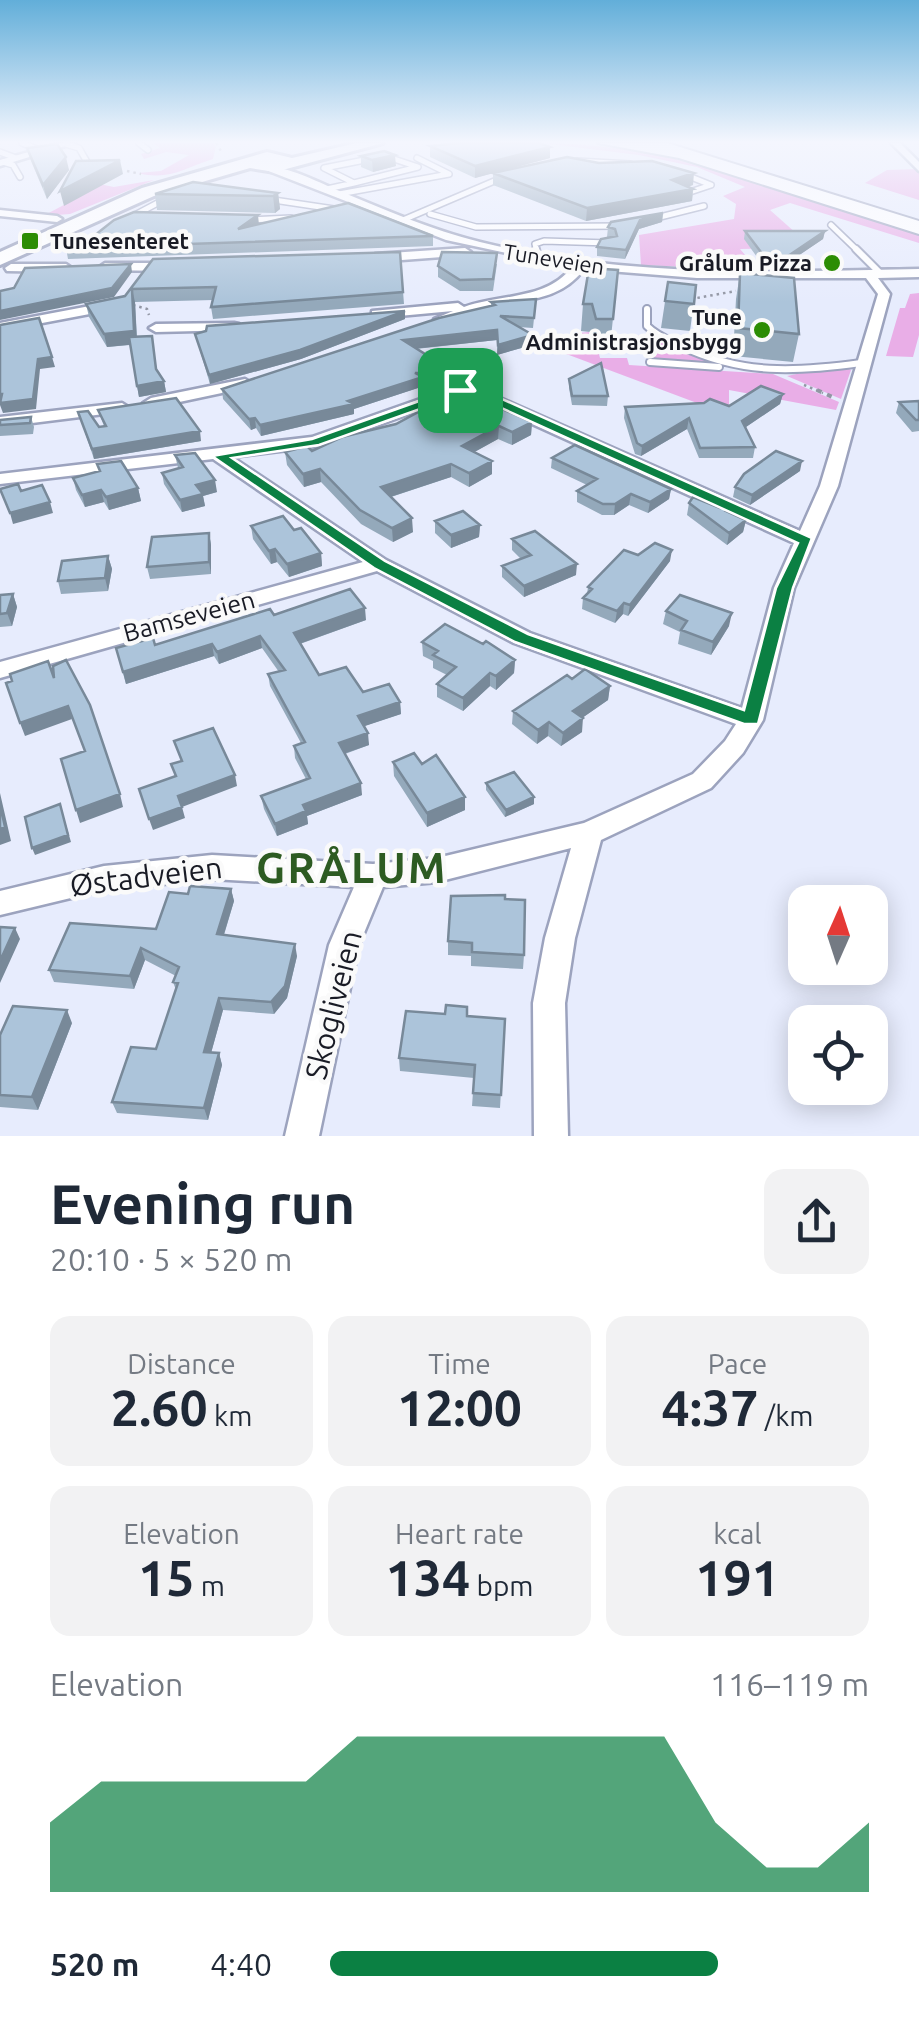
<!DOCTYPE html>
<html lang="en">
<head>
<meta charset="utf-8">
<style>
	:root { --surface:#fff; --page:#f2f2f3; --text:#1f2937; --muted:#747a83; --accent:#0b8043 }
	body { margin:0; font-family:Ubuntu,sans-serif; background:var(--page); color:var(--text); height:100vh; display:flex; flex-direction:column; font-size:38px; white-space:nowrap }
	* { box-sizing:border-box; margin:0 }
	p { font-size:32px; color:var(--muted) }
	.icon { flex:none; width:55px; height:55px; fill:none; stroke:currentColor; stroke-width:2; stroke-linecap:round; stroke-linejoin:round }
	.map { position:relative; height:1136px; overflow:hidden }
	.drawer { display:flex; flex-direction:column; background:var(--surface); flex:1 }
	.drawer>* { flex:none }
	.needle { width:65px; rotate:3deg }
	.tools { position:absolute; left:788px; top:885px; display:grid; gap:20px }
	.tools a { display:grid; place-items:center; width:100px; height:100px; border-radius:20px; background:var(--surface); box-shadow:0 5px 25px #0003; font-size:50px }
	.pin { position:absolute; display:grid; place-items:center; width:85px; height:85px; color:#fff; margin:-42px; border-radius:20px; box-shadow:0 5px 15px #0006 }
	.round { display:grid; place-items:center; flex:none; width:105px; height:105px; border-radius:20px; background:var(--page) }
	.head { display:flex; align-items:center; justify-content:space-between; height:170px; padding:0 50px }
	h1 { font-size:55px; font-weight:700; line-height:75px }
	.stats { display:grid; grid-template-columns:repeat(3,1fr); gap:15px; height:170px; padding:10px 50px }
	.stats div { display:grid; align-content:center; border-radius:20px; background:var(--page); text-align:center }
	.stats b { font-size:50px; font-weight:700 }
	.stats small { font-size:28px; font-weight:400 }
	.stats p { font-size:28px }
	.chart { height:280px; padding:20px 50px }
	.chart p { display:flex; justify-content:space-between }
	.chart svg { width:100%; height:180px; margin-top:10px; fill:var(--accent); opacity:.7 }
	ul { padding:0 50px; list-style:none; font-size:32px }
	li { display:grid; grid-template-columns:160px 120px 1fr; align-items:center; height:75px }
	li i { height:25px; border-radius:12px; background:var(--accent) }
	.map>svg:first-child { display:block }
	.green { fill:#e9aee7 }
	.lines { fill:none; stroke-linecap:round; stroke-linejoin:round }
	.service-far1-casing { stroke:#9ca3be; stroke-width:8 }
	.service-casing { stroke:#9ca3be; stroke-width:10 }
	.minor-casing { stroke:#9ca3be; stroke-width:5 }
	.primary-casing { stroke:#9ca3be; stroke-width:6 }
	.motorway-casing { stroke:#9ca3be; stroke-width:4 }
	.path-far1 { stroke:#9296a4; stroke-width:2.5; stroke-dasharray:2.5 4; stroke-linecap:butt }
	.path { stroke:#9296a4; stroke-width:4; stroke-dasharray:5 6; stroke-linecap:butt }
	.service-far1 { stroke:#fff; stroke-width:5 }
	.service { stroke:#fff; stroke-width:6 }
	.minor { fill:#fff; fill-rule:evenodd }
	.primary { fill:#fff; fill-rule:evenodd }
	.motorway { fill:#fff; fill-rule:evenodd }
	.wall { fill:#94a9bb }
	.shaded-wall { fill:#788999 }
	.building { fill:#acc4da; stroke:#788999; stroke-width:2.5 }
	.route { fill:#0b8043; stroke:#fff; stroke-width:2.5; fill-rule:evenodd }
	.poi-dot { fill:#2c8d04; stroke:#fafafa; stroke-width:4 }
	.labels { text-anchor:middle; stroke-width:9; stroke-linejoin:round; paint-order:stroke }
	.far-poi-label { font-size:22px; font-weight:bold; fill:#191b25; stroke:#fafafa; text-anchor:end }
	.far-street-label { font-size:22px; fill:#191b25; stroke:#fafafa }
	.street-label { font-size:25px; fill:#191b25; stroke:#fafafa }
	.near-street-label { font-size:30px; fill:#191b25; stroke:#fafafa }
	.near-district-label { font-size:42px; font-weight:bold; letter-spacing:2.5px; fill:#2d5b22; stroke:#fafafa }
</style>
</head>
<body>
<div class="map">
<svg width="919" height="1136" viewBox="0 0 919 1136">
	<rect width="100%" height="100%" fill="#e7ecfd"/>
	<path class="green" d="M153,143H214L216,146L213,159C184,168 169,181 138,173L161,171L189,155L166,152L144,159L141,154L160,148Z
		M541,143C672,143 796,194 919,235V243L790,203L770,210L797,234L785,248L740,249L758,270L641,265L639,235L734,219L736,204L723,196L745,187L697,167L639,155Z
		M919,169V200L865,183L887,170Z
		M154,180L70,214L43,216L94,189V183L114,187Z
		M919,293V335L913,357L886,356L900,308H905L910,294Z
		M591,332L589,342L597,346L600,358H627L629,365L773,374L839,402L836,410L729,390V415L553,349L577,345L578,333Z
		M634,335H655L720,365L651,359L648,353L640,352Z
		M841,365L851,370L841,399L787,376Z"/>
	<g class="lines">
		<g class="service-far1-casing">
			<path id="service-far1" d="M22,143L35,148
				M139,143L148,150
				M66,144L79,148L91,169
				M0,152L16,158
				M385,156L418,167L354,183L324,168Z
				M577,161L630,164
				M3,162L13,165L20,177
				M681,173L711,185L684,194
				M327,189L354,183
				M339,194L449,174L417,158
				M267,199L334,209
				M430,214L476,227L621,226
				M141,218L133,216L167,198
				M652,219L704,206
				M248,220L291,218
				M403,220L506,176
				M831,225L859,252
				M537,252L535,244L544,241L609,243"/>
		</g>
		<g class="service-casing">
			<path id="service" d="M536,249L538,258
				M856,249L881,274
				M647,309V326C657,336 669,340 681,346C742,375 796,372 861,363
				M650,362L719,367"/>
		</g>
		<g class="minor-casing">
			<path id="minor" d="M61,143H75L0,166V160Z
				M891,143H900L919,162V171Z
				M266,166C289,167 316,181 337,190C384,209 431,230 480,242C623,278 772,272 919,269V277L878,278L890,294L838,486L794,588L763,720L743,753L711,788L601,840L575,938L565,1003L568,1136H534L533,1003L545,938L571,848L437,882L383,887L359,945L319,1136H285L329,945L354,887L212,879L104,890L0,915V891L104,866L212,855L373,864L437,858L584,823L693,774L725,741L736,724L514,643L377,571L0,678V662L363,562L213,459L0,484V474L312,437L460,385L482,390L800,531L820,486L878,294L866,278H697L584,269C559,303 520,299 483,309C468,313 454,322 439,326L434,325V319L453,311L377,318L372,317V311L458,303L464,307C500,294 547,300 572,267L446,240L266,170ZM461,395L473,397L794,543L774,588L742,708L530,633L386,560L232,457L321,446Z
				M0,210L57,216L62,219L57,222L0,216Z
				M465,248L471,252L469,255L375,262L369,258L375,254Z
				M105,263H171L177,267L171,271L101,270L99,267Z
				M11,264H66L72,268L66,272L7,271L5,268Z
				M111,302L118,306L116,309L0,331V323Z
				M234,323L239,324V330L156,332L149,328L156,324Z
				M245,379L253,384L250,387L151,408L143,403L151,398Z
				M122,403L130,408L128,411L0,427V417Z"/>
		</g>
		<g class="primary-casing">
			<path id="primary" d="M357,143H383L275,172L250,168L154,196L0,265V252L142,188L267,152L292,158Z"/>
		</g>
		<g class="motorway-casing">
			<path id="motorway" d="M598,143H667L919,221V234L679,158Z"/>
		</g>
		<path class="path-far1" d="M216,143L223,154
			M127,171L141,174
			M691,299L736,291
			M133,305L147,309L149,315
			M804,385L823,393"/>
		<path class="path" d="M817,390L837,399"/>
		<use href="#service-far1" class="service-far1"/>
		<use href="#service" class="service"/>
		<use href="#minor" class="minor"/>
		<use href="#primary" class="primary"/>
		<use href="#motorway" class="motorway"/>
	</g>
	<path class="wall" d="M430,146L550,147V158L498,172L693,185L688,186L693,189L692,201L586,221L493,185V173L475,178L430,157Z
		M27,148L69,170L47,199L31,161Z
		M361,156L396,166L373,172L361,167Z
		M278,193L280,209L275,213L157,210L155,194Z
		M663,213L662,222L639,229L625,259L597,256V247L610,237H607L608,227Z
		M259,224L433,236V246L68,259L66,248L90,239Z
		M745,231H825L823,239L786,264H762L744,239Z
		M400,252L404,304L213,319L211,307L213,300L135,302L137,337L152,336L157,371L164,381L166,392L139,397L130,345L107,347L89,317L86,304L125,296L153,259Z
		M497,264L493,291H460L438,277V266Z
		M618,270L610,347L593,346L590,332L581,331L583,304Z
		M740,273L799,334L793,362L733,356L736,299Z
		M668,282L696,285L690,331L661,328Z
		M536,299L533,328L518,327L533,335L532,345L497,355V340L416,349L455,373V383H424V386L354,409V414L261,436L256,428L251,430L223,399L222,389L491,306V302Z
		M405,319L301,359L210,384L195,334Z
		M569,379L608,396L607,406L572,405L569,388Z
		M783,394L780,404L746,427L755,447L753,458H699L687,429L641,456L635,454L624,418L625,407L729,406Z
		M919,401V431L912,432L896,413L899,402Z
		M98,410L201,441L94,459L78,412L99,427L104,426Z
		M31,417L34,427L33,434L0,436V420Z
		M532,422L531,435L512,445L498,439L474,452L492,461V474L469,487L451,477L391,497L413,532L393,542L361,524L321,482L304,487L287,465L285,452L312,451Z
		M175,455L217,492L203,496L205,506L182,512L164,484L162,473L178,468Z
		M552,458L671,489L669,499L648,513L629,505L614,515H602L577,502V491L587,485L551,468Z
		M800,471L750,505L733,497L735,487Z
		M73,478L138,488L141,501L109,510L104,502L85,507L76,490Z
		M689,503L732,514L746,520L743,532L727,545L687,515Z
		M435,521L480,525L479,537L451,548L435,533Z
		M251,526L294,530L321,553L322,566L289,577L277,562L271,564L253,539Z
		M209,533L211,545V574L150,579L147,567Z
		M512,539L576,575L524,597L502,577V566L521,559L512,550Z
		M638,555L670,561L628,616L623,614L615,623L582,609L583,598L587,594L588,587Z
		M108,556L112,569L108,591L61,594L58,581Z
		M13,594L17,607L12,626L0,627V595Z
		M666,611L729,626L711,655L678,644L680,632L663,624Z
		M274,615L366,620L300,644L319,675L363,692L400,702L401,714L364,726L369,745L345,754L362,795L307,816L308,824L277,836L264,809L261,796L306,779L295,758L294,746L301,743L270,686L268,674L279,672L262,648L219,664L214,656L126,684L116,648L155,645Z
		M422,642L515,660L514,673L496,690L490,686L463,711L437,697V684L447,675L433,668V661L423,656Z
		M572,679L610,686L608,700L582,718V732L561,746L548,736L537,744L512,724L513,711Z
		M393,762L422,764L465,797V810L427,827L394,776Z
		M486,783L534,804L505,817L486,790Z
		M231,889L234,901L224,935L297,956L287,998L274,1014L223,1010L211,1053H219L222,1065L208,1120L117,1113L112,1102L156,1049L176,990L173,982L176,976L145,960L134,989L54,982L49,970L156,929L188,894Z
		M505,899L524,955L523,969L471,966V956L448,955V941Z
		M467,1016L505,1019L500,1108L472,1106L474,1078L400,1071L399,1058Z
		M72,1023L38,1110L0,1107V1035Z"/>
	<path class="shaded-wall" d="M550,147V158L475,178V166Z
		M395,155L396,166L373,172L372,160Z
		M66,157L69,170L47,199L43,185Z
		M120,160L123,174L64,206L60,191Z
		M694,173L693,185L671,193L672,180Z
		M693,189L692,201L586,221L587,208Z
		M278,193L280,209L275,213L273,196Z
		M663,213L662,222L639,229L625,259L626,250L640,220Z
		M258,215L259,225L238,229Z
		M825,231L823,239L786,264L788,256Z
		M131,264L132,272L114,297L0,320V311Z
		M132,289L135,302L137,344L107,347L104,334Z
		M405,311V319L301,359L210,384L209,375Z
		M497,330V340L403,350V340Z
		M533,335L532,345L497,355L498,345Z
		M52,357L55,367L40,369L36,409L3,413L0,405V394L38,359Z
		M423,377L424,386L354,409V414L261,436L260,425L348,401Z
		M164,381L166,392L139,397L137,386Z
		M783,394L780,404L740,431L742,421Z
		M255,418L256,428L251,430L249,419Z
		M689,418L687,429L641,456L642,446Z
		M532,422L531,435L512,445V432Z
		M499,426L498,439L462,459V446Z
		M200,431L201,441L94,459L92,449Z
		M492,461V474L469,487V473Z
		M802,461L800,471L750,505L752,495Z
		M451,464V477L381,500V487Z
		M320,469L321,482L304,487L303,474Z
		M215,480L217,492L203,496L205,506L182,512L180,500L196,485Z
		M138,488L141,501L109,510L106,497Z
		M671,489L669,499L648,513L650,502Z
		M101,490L104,502L85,507L82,495Z
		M631,494L629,505L614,515L615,504Z
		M50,502L53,513L13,524L10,513Z
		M412,518L413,532L393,542L392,528Z
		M746,520L743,532L727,545L729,533Z
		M480,525L479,537L451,548V535Z
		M209,533L211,545V574L209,562Z
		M275,549L277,562L271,564L269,551Z
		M672,550L670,561L628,616L630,605Z
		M321,553L322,566L289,577L287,564Z
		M108,556L112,569L108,591L105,578Z
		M577,564L576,575L524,597V586Z
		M13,594L17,607L12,626L7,613Z
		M624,603L623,614L615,623L617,611Z
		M365,608L366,620L296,645L294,633Z
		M732,613L729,626L711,655L713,642Z
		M260,636L262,648L219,664L217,652Z
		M212,644L214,656L126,684L123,672Z
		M515,660L514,673L496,690V676Z
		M490,673V686L463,711V698Z
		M610,686L608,700L572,725L573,711Z
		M400,702L401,714L359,728L358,716Z
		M68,706L72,719L25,736L20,723Z
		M583,718L582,732L561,746L563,733Z
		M549,722L548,736L537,744L538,730Z
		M368,733L369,745L340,755L339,743Z
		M235,775L237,786L182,807L185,818L153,830L149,819L178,796Z
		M361,783L362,795L307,816L308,824L277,836L275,824L303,805Z
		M0,793L11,841L0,845Z
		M120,794L123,807L80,823L76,810Z
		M465,797V810L427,827V813Z
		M534,797V804L505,817L506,810Z
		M60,804L71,842L35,855L32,848Z
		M231,889L234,901L220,947L217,934Z
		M15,928L20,939L0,983V961Z
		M295,944L297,956L287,998L274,1014L271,1002Z
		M141,948L145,960L134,989L130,976Z
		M219,998L223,1010L208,1064L204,1052Z
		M67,1010L72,1023L38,1110L32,1097Z
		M219,1053L222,1065L208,1120L204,1108Z"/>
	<path class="building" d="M459,143H539L550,147L475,166L430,146Z
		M57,144L66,157L43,185L27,148Z
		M384,151L395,155L372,160L361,156Z
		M567,157L599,163L652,161L694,173L672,180L693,189L587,208L493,173Z
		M120,160L60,191L76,161Z
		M193,182L278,193L273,196L155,194Z
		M348,203L433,236L66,248L75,239H90L114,220L134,212L258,215L238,229Z
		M663,213L640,220L626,250L597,247L601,239L617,236L615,229L608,227L611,222Z
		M745,231H825L788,256H764Z
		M400,252L403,292L211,307L216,287L132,289L134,331L104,334L86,304L125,296L153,259Z
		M442,252L497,253L493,279L460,280L438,266Z
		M131,264L112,288L0,311V291L14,288L25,268Z
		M589,268L618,270L613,319H596L592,304H583Z
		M740,273L794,278L799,334L738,328Z
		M668,282L696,285L694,304L665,301Z
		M536,299L534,318L500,316L533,335L498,345L497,330L403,340L455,373H415L423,377L348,401L354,404L260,425L255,418L249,419L222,389L439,318L495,305L491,302Z
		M405,311L300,350L209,375L195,334L206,331L207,326Z
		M39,318L52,357L38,359L33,399L0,403L2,394H0V325Z
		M152,336L156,369L164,381L137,386L129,337Z
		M601,363L608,396H572L569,379Z
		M761,386L783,394L742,421L755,447L700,448L689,418L642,446L637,443L625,407L704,403L710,399L729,406Z
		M459,390L532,422L512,432L499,426L462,446L492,461L469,473L451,464L381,487L412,518L392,528L360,510L320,469L303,474L285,452L307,446L312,451L342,437L396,424Z
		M176,398L200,431L92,449L78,412L88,411L99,427L106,426L98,410Z
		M919,401V420H916L899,402Z
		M31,417L30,423L0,425V420Z
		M575,445L671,489L650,502L631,494L615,504H603L577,491L597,479L552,458Z
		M776,451L802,461L752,495L735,487L744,474Z
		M195,453L215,480L196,485L203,494L180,500L162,473L183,467L175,455Z
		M121,461L138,488L106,497L101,490L82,495L73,478L100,471L97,464Z
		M18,484L21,491L42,485L50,502L10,513L0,489Z
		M693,497L720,508L724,502L733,506L726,511L746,520L729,533L689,503Z
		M463,511L480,525L451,535L435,521Z
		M283,516L294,530L301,528L321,553L287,564L275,549L269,551L251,526Z
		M535,531L577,564L524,586L502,566L531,555L512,539Z
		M209,533V562L147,567L152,537Z
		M655,543L672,550L630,605L624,603L617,611L583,598L592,589L588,587L624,550L638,555Z
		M108,556L105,578L58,581L62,561Z
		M350,589L365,608L294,633L319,675L346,667L363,692L389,684L400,702L358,716L368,733L339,743L361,783L303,805L306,811L275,824L261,796L310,778L294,746L305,742L268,674L285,670L260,636L217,652L212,644L123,672L116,648L153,638L155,645L270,609L274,615Z
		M13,594L7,613L0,614V595Z
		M680,595L732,613L713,642L681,630L687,621L666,611Z
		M445,624L483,644L486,641L515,660L496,676L490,673L463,698L437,684L456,667L433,655L438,651L422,642Z
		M66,660L90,705L120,794L76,810L61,759L85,751L68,706L20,723L6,683L12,681L10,674L48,661L54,678L53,666Z
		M585,669L610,686L573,711L583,718L563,733L549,722L538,730L513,711L567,675L572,679Z
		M213,728L235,775L178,796L182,807L149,819L139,789L176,776L171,764L182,761L174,741Z
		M414,753L422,764L436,755L465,797L427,813L393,762Z
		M514,772L534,797L506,810L486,783Z
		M0,804L5,827L0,829Z
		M60,804L68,835L32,848L25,817Z
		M190,886L231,889L217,934L295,944L285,986L271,1002L219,998L204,1052L219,1053L204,1108L112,1102L131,1047L156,1049L178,983L173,982L179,967L141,948L130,976L49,970L70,923L156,929L169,892L188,894Z
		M505,895V899L525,900L524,955L472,952V943L448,941L451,896Z
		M0,927L15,928L0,961Z
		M446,1005L467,1007V1016L505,1019L501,1095L473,1093L475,1065L399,1058L406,1011L445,1014Z
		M13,1006L67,1010L32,1097L0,1095V1035Z"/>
	<linearGradient id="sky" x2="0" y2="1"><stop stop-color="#62aed9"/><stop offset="0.47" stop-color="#f4f6fe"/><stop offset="1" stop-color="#f4f6fe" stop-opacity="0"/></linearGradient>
	<rect width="919" height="302" fill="url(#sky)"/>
	<path class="route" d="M456,388L482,390L812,538L793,588L758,724H744L515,642L374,568L212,456L312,439ZM462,394L475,396L798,543L776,588L744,710L528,634L385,561L232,458L319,445Z"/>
	<g class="poi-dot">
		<rect x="20" y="231" width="20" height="20" rx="5"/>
		<circle cx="832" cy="263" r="10"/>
		<circle cx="762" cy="330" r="10"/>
	</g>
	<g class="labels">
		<g class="far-poi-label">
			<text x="50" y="249" text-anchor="start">Tunesenteret</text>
			<text x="812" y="271">Grålum Pizza</text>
			<text x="742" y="325">Tune<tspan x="742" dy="25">Administrasjonsbygg</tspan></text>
		</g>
		<g class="far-street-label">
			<text transform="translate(554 259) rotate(9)" y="8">Tuneveien</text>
		</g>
		<g class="street-label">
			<text transform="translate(189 616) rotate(-15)" y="9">Bamseveien</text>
		</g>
		<g class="near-street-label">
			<text transform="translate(146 877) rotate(-7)" y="10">Østadveien</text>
			<text transform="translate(334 1005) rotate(-76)" y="10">Skogliveien</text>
		</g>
		<g class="near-district-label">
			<text x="352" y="883">GRÅLUM</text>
		</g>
	</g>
</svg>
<div class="tools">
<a><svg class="needle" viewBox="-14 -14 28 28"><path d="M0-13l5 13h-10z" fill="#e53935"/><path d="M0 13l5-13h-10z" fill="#747a83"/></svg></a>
<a><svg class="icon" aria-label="locate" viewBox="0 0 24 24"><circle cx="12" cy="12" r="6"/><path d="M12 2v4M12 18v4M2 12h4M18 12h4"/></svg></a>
</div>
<div class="pin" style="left:460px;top:390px;background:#1e9e55"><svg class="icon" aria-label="arrive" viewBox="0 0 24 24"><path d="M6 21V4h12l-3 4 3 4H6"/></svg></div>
</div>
<section class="drawer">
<div class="head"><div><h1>Evening run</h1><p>20:10 · 5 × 520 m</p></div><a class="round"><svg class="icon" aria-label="share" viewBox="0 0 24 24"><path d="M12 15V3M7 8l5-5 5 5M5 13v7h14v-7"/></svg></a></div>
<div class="stats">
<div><p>Distance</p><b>2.60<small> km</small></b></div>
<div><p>Time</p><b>12:00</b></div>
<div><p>Pace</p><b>4:37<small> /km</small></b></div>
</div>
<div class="stats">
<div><p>Elevation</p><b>15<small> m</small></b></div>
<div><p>Heart rate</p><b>134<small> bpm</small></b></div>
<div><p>kcal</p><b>191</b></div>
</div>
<div class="chart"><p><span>Elevation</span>116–119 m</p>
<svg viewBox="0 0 160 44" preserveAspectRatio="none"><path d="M0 44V27L10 17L20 17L30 17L40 17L50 17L60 6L70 6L80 6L90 6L100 6L110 6L120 6L130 27L140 38L150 38L160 27V44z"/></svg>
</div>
<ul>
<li><b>520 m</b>4:40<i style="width:72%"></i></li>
</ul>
</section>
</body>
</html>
